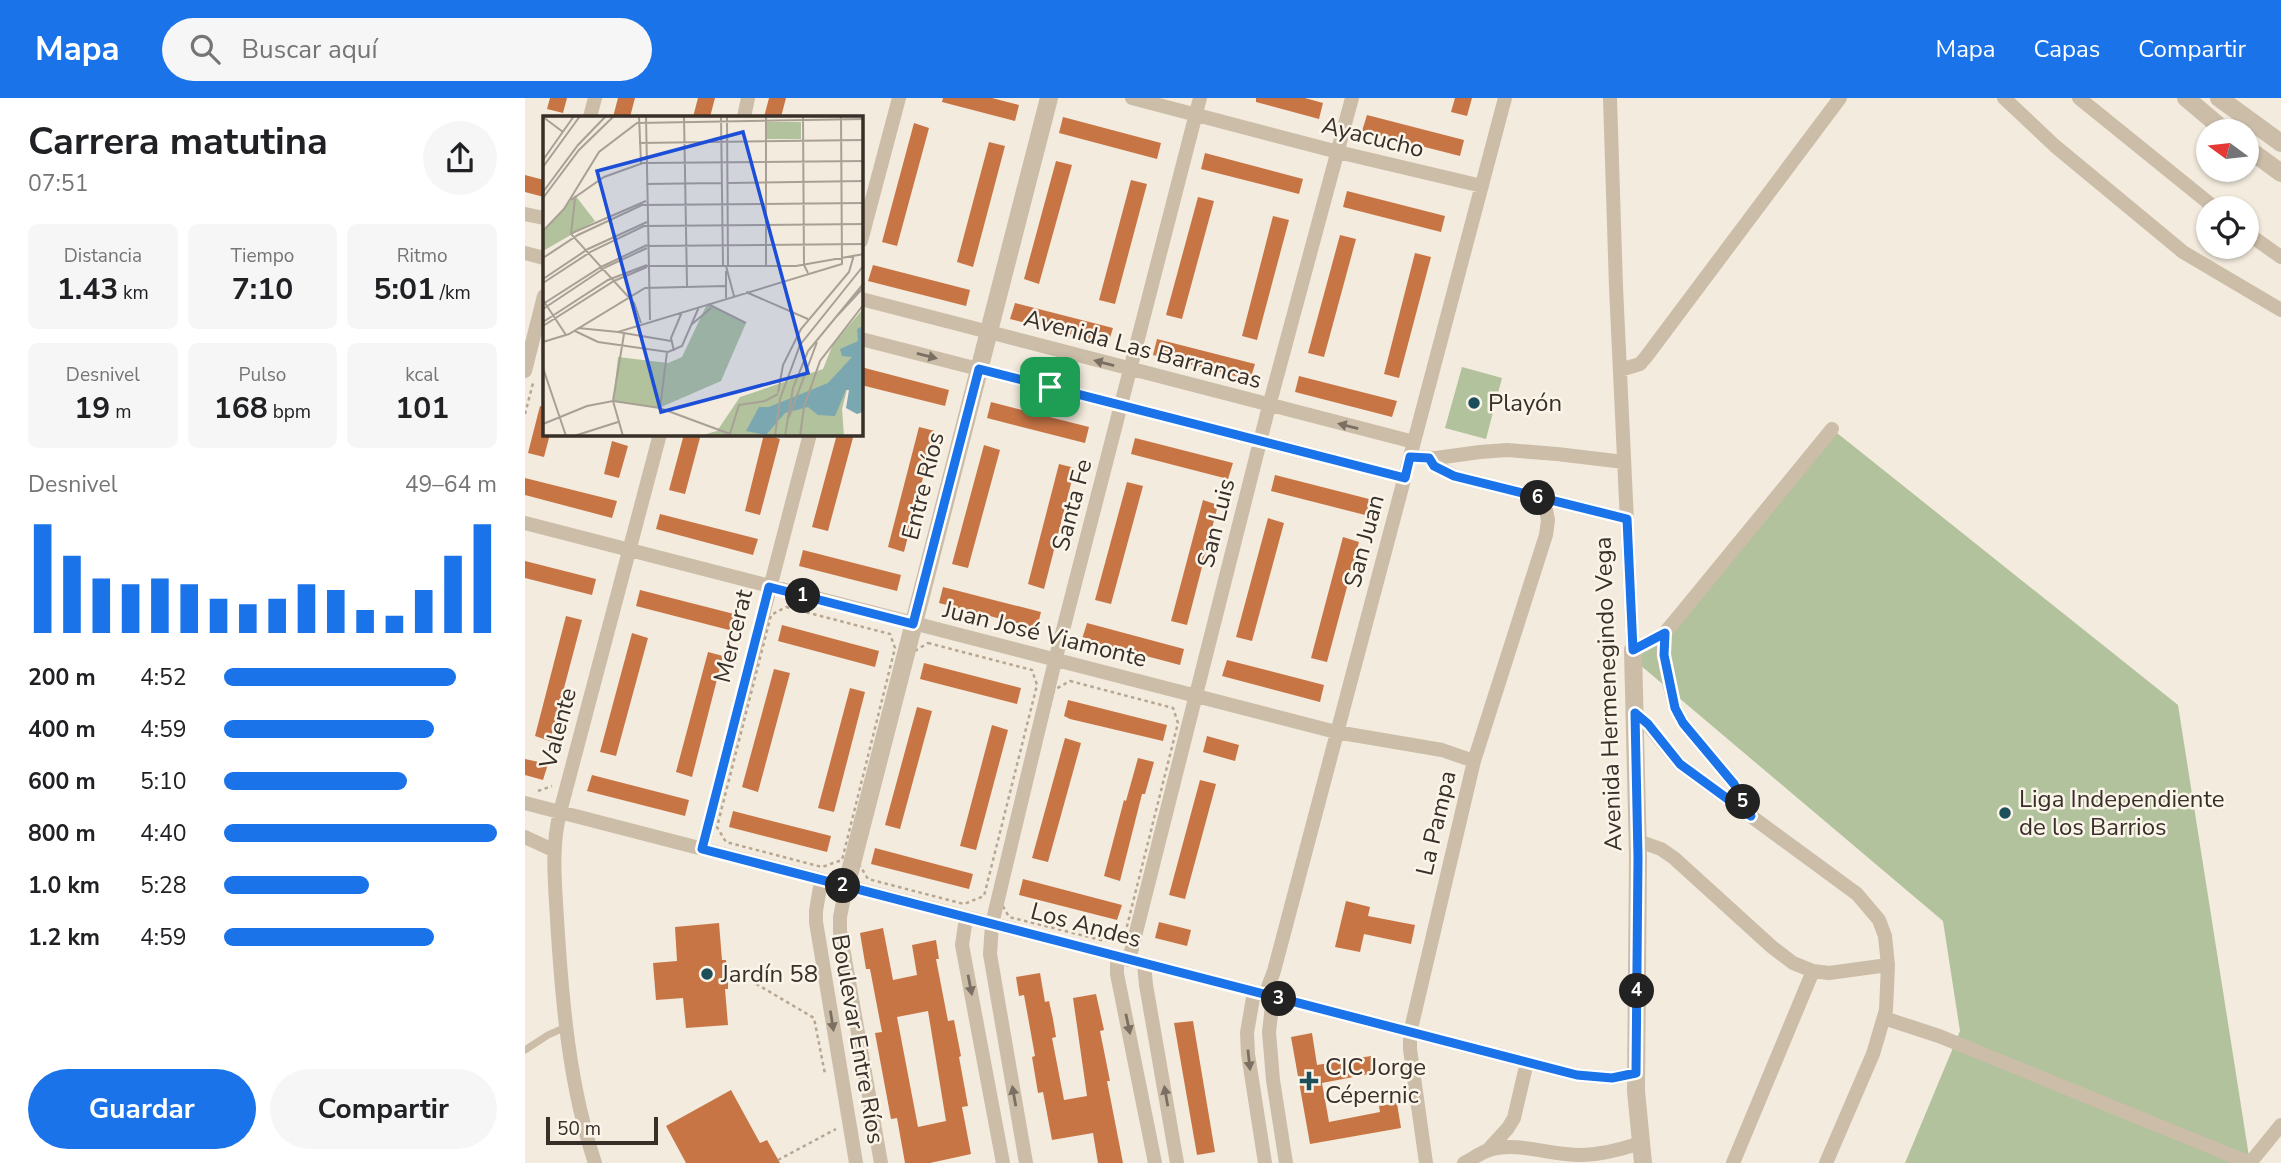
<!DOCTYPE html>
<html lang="es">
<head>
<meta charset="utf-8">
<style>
	:root { --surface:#fff; --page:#f6f6f6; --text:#202124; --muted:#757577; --accent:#1a73e8 }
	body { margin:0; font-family:"Nunito Sans",sans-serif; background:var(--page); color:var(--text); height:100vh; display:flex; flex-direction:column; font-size:26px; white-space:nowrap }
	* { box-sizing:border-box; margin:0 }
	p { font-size:23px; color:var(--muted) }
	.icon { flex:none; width:38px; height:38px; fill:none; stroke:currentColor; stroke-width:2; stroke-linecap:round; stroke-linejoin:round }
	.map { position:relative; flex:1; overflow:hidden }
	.panel { display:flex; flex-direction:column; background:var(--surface); width:525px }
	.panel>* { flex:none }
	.needle { width:46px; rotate:285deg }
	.tools { position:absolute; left:1671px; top:21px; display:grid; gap:14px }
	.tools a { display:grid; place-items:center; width:63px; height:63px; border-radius:50%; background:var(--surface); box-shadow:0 2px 5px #0004; font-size:35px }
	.scale { position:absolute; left:21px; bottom:18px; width:112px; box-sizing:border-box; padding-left:7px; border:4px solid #382f29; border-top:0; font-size:19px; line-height:24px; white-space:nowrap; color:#382f29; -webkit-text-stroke:5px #faf4e9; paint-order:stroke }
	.pin { position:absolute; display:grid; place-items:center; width:60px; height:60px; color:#fff; margin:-30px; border-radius:14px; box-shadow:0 4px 10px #0006 }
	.km { position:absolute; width:35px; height:35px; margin:-18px; border-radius:50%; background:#222; color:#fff; font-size:19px; line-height:35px; text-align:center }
	.round { display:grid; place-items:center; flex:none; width:74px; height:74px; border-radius:37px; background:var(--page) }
	.summary { display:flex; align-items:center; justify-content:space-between; height:119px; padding:0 28px }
	h1 { font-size:38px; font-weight:700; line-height:52px }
	.metrics { display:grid; grid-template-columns:repeat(3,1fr); gap:10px; height:119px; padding:7px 28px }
	.metrics div { display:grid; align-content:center; border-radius:10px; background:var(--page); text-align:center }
	.metrics b { font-size:30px; font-weight:700 }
	.metrics small { font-size:19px; font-weight:400 }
	.metrics p { font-size:19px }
	.chart { height:196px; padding:14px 28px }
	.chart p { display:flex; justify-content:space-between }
	.chart svg { width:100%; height:126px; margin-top:7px; stroke:var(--accent); stroke-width:6 }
	.cta { display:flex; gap:14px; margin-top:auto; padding:14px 28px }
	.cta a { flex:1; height:80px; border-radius:42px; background:var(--accent); color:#fff; font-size:28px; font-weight:700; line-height:80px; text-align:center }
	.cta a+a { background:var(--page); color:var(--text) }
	ul { padding:0 28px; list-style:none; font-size:23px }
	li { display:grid; grid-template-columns:112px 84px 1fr; align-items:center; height:52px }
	li i { height:18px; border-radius:9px; background:var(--accent) }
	header { display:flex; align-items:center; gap:42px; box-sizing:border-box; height:98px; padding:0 35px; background:var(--accent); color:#fff }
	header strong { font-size:33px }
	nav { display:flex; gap:38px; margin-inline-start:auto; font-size:24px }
	.search { width:490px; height:63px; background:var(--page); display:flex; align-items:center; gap:18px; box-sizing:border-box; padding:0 24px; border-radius:38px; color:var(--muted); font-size:26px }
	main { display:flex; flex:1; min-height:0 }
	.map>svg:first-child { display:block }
	.green { fill:#b1c29c }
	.building { fill:#c87546; fill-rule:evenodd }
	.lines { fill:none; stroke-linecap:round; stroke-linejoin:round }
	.path { stroke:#b7a792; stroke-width:2.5; stroke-dasharray:3.5 3.5; stroke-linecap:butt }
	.service { stroke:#cbbda8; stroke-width:7 }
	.minor { stroke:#cbbda8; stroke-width:14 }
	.tertiary { stroke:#cbbda8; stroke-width:18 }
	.oneway { fill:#7a6f62 }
	.route-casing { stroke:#fff; stroke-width:14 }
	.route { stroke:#1a73e8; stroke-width:9 }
	.poi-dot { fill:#1d4f5a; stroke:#faf4e9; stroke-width:2.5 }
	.labels { text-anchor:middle; stroke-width:5; stroke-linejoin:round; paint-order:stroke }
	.street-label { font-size:24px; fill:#382f29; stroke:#faf4e9 }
	.poi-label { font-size:24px; fill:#382f29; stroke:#faf4e9; text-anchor:start }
	.inset-road { fill:none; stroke:#a8a095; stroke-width:2 }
	.view { fill:#1d4ed8; fill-opacity:0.15; stroke:#1d4ed8; stroke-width:3.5 }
	.inset-edge { fill:none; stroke:#382f29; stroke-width:3.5 }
</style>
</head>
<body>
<header>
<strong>Mapa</strong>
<div class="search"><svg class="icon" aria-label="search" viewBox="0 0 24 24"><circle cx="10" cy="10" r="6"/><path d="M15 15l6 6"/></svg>Buscar aquí</div>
<nav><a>Mapa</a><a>Capas</a><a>Compartir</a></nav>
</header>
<main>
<section class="panel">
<div class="summary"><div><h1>Carrera matutina</h1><p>07:51</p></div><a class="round"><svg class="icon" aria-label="share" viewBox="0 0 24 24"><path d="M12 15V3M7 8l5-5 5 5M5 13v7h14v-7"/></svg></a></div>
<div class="metrics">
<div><p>Distancia</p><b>1.43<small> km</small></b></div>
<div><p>Tiempo</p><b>7:10</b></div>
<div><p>Ritmo</p><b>5:01<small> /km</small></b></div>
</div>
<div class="metrics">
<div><p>Desnivel</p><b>19<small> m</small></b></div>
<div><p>Pulso</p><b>168<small> bpm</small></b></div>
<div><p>kcal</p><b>101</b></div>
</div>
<div class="chart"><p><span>Desnivel</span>49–64 m</p>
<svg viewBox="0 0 160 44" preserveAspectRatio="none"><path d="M5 44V6M15 44V17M25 44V25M35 44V27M45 44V25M55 44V27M65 44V32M75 44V34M85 44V32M95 44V27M105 44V29M115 44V36M125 44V38M135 44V29M145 44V17M155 44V6"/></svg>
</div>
<ul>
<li><b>200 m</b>4:52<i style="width:85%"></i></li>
<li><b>400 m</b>4:59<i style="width:77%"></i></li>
<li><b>600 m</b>5:10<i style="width:67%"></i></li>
<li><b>800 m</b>4:40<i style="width:100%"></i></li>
<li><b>1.0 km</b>5:28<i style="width:53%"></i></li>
<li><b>1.2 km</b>4:59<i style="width:77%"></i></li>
</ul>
<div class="cta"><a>Guardar</a><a>Compartir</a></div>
</section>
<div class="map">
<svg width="1756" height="1065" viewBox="0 0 1756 1065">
	<rect width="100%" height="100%" fill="#f3ebdd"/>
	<path class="green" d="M937,269L977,280L961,341L920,330Z
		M1307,331L1653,607L1725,1065H1380L1435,933L1418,823L1108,561Z"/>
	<path class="building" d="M25,0H42L38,15L22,11Z
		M93,0H110L105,19H88Z
		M173,0H190L185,19H168Z
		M244,0H261L256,19H239Z
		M418,0H467L494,7L490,23L417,4Z
		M731,0H780L798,5L794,21L731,4Z
		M930,0H947L942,18L926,14Z
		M842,17L939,42L935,58L837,33Z
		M538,19L636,45L632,61L534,35Z
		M389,25L404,30L372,148L357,144Z
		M464,44L480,48L448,169L432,164Z
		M680,55L778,81L774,96L676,71Z
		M531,63L547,67L514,186L499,181Z
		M0,77L19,82V99L0,94Z
		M606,82L622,86L590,206L574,202Z
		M822,93L920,118L916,134L818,109Z
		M673,99L689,103L657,221L641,217Z
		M748,118L764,122L732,242L717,238Z
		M815,137L831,141L799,259L783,255Z
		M890,155L906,159L874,280L859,276Z
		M348,167L445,192L441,208L343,183Z
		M490,205L588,230L583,246L485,221Z
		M632,241L730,266L725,282L628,257Z
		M336,269L424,292L420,308L336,287Z
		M774,278L872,303L867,319L770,294Z
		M466,304L564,329L560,345L462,320Z
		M15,308L19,309V336H25L19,359L3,355Z
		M394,329L410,333L379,454L363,449Z
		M159,336H176L160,396L144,392Z
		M239,336L255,341L235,417L220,413Z
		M312,336H329L303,433L287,429Z
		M610,340L708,365L703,381L606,356Z
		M87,343L103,348L94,380L79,376Z
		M459,347L475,352L443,470L427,466Z
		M534,366L550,370L519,491L503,486Z
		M750,377L848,402L844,418L746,393Z
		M0,380L92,403L87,420L0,397Z
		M602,384L618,388L586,506L570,502Z
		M678,402L693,407L662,527L646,523Z
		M135,416L233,441L228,457L131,431Z
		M743,420L759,425L727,543L711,539Z
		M818,439L834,444L802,564L786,560Z
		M278,452L376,477L372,493L274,468Z
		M0,463L71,481L67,497L0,480Z
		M418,489L516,514L512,530L414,505Z
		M115,492L213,517L208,533L111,508Z
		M41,518L57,522L25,643L10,638Z
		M562,525L659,551L655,567L557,541Z
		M257,527L354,553L350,569L253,543Z
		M107,535L123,540L91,658L75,654Z
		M183,554L198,558L167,679L151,674Z
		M702,562L799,587L795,604L697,578Z
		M399,565L496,590L492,606L395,581Z
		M249,571L265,575L233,694L217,689Z
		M325,590L340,594L309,714L293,710Z
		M543,602L642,627L638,643L545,621L539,618Z
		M392,609L407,613L375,731L360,727Z
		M467,627L483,632L451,752L435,748Z
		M682,638L714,647L710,663L678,654Z
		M540,640L556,645L523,764L507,760Z
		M613,660L629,664L620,696H617L595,783L579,778L599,702L601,703Z
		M0,661L23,666L18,682L0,677Z
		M67,677L164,702L160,718L62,693Z
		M675,682L691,686L660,801L644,797Z
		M208,713L306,738L302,754L204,729Z
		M350,750L448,776L444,791L346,766Z
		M498,781L597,807L592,822L494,797Z
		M821,803L845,809L843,818L890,827L886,846L839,836L835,854L810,849Z
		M634,824L666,832L662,848L630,840Z
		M194,825L197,862H201L203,883V891H200L203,927L161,930L158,900L131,902L128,865L152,863L150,829Z
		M358,830L368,882L392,877L387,847L411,842L414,861H411L423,923L429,922L436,958L434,959L443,1008L437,1009L446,1056L405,1065H380L372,1020L366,1021L350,935L357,934L345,871H341L335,835ZM403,913L421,1023L393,1029L372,919Z
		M515,875L520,904L524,903L528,921L531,939L527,940L539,1002L562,998L548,900L571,896L579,932L575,933L585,983H582L598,1065H573L568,1035L527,1042L518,994L513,995L507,959L510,958L499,897L494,898L491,879Z
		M668,923L690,1054L672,1057L649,925Z
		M787,935L792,967L846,958L849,975L797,985L804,1024L855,1014L854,1008L872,1005L876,1030L785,1046L766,939Z
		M206,992L235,1045L242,1042L255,1065H161L141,1028Z"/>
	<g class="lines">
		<path class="path" d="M0,316L8,285
			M261,509L365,536L370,550L317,762L297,769L201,744L192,729L246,517Z
			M403,545L507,572L512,587L459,798L439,806L343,781L334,766L388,554Z
			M545,583L648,610L653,625L600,836L580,843L484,819L475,803L529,592Z
			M13,693L27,688
			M201,868L289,920L300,976
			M253,1062L311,1031"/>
		<path class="service" d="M0,952L23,937L41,929"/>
		<path class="minor" d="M607,0L813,54L957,88
			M1085,0L1091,189L1108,552L1140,535L1307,331
			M1479,0L1530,48L1658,154L1756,212
			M1554,0L1690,110
			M65,19L70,0
			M219,19L223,0
			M0,116L19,120
			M1722,135L1756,159
			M336,143L374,0
			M0,155L19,160
			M336,201L889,344
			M336,241L880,380
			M1095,272L1115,266L1121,259L1315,0
			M0,273L19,198
			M885,359L911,360L955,354L982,352L1032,356L1099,364
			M904,360L909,367L929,378L1102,421
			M0,425L811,634L917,652L949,663
			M1140,535L1138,557L1150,610L1158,625L1209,686L1224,714
			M1110,615L1123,627L1155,666L1332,796L1354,822L1360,838L1363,867L1361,912L1348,956L1301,1065
			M0,705L1052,977L1087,980L1111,975
			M0,739L28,752
			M1113,743L1136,751L1149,760L1247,849L1268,865L1288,873L1304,875L1363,867
			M177,751L285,336
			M296,783L291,813V824L331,1065
			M321,789L315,819V833L356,1065
			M441,820L437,847L478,1065
			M592,859V876L630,1065
			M604,862L744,308L827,0
			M619,866L621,887L652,1065
			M729,894L722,935L723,956L740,1065
			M740,897L749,873L980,0
			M748,899L744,934L748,982L761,1065
			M1359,920L1414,938L1725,1065
			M963,1052L983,1030L989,1020L1002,964
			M70,1065C44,987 37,903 32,821C30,785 26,750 35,714L135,336
			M501,1065L465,856L467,826L530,563L675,0
			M901,1065L885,951V935L949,663L1021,437L1023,422L1019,402
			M939,1065C947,1061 955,1055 964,1052C993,1043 1027,1058 1057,1057C1078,1057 1097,1050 1117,1045
			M1208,1065L1288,873
			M1725,1065L1756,1027"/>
		<path class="tertiary" d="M1661,0L1700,33
			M1694,0L1756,45
			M1722,50L1756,75
			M1108,552L1113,759L1111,993L1118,1065
			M321,789L524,0"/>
	</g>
	<defs><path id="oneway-solid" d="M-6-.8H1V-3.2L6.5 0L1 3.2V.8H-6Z" transform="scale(1.75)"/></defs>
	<g class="oneway">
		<use href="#oneway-solid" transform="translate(402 258) rotate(14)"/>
		<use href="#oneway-solid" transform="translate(579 265) rotate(-165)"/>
		<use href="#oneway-solid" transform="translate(823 328) rotate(-166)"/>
		<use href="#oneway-solid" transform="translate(445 887) rotate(79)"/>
		<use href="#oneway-solid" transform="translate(307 923) rotate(81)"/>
		<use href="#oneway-solid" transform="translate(603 926) rotate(78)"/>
		<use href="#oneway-solid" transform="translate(724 962) rotate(84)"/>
		<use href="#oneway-solid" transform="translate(489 998) rotate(-100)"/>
		<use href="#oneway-solid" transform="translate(641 998) rotate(-100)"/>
	</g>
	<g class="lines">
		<g class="route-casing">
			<path id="route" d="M454,271L880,380L885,359L904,360L909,368L929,378L1102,421L1108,552L1140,535L1139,557L1150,610L1158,625L1209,686L1226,718L1155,666L1123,626L1110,615L1113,759L1111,975L1087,980L1052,977L177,751L244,489L388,526Z"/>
		</g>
		<use href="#route" class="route"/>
	</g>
	<g class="poi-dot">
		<circle cx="949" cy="305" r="7"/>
		<circle cx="1480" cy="715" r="7"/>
		<circle cx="182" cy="876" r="7"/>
		<path d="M780.5 972.5h7v7h7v7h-7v7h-7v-7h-7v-7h7z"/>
	</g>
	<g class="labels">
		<g class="street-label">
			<text transform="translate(848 39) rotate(14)" y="8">Ayacucho</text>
			<text transform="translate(618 251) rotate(15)" y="8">Avenida Las Barrancas</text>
			<text transform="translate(398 388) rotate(-76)" y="8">Entre Ríos</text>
			<text transform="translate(547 407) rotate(-75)" y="8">Santa Fe</text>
			<text transform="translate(691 425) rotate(-76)" y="8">San Luis</text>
			<text transform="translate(839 443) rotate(-75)" y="8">San Juan</text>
			<text transform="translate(520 536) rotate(14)" y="8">Juan José Viamonte</text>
			<text transform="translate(208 538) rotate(-76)" y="8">Mercerat</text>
			<text transform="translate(1083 596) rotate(-92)" y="8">Avenida Hermenegindo Vega</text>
			<text transform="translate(33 630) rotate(-75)" y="8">Valente</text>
			<text transform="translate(911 725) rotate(-77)" y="8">La Pampa</text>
			<text transform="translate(561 827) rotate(15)" y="8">Los Andes</text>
			<text transform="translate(333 941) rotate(80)" y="8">Boulevar Entre Ríos</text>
		</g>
		<g class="poi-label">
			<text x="963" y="313">Playón</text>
			<text x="1494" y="709">Liga Independiente<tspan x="1494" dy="28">de los Barrios</tspan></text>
			<text x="196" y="884">Jardín 58</text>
			<text x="800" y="977">CIC Jorge<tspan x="800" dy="28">Cépernic</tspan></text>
		</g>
	</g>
	<g transform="translate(18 18)">
		<rect width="320" height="320" fill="#f3ebdd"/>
		<path d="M224,6H258V23H224ZM32,79L52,105L0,135V116ZM164,188L203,207L178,265L116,292L70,285L75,241L125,247L139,241ZM320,193V211L299,293L301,320H156L174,315L197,281L280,253L290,228Z" fill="#b1c29c"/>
		<path d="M320,210V296L314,298L303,292L306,274H303L292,300L275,299L265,291L242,297L223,319L203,315L216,291H226L285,267L309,241L299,240L297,233L315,225L314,213Z" fill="#7ba7b0"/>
		<path class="inset-road" d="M96,0L98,47M103,0L107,204M141,0L144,170M178,0L180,150M184,0L185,150M223,0V150M260,0L261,149L265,157M0,1L20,16M96,27L321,24M0,44L31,0M0,51L37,0M185,67L321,65M103,68L178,67M0,76L35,29L63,0M0,82L36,34L71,0M32,83L28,118L91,187L98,207M28,84L61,61L100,47L321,45M0,115L21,93L56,36L94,7L321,3M29,117L103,85M104,130L321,128M0,142L35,119L99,89L321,87M104,150H253L321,138M183,150L191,180M0,163L45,133L104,106M0,167L49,135L101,110L321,108M203,176L265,203M183,182V155M0,184L23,219M0,188L58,151L104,129M165,188L203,207M0,193L63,151L104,132M293,201L321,171M0,206L65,164L104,149M148,209L168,192M0,210L71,165L104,151M35,212L75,216L299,148L298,0M32,215L55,226L125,236L139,230L156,191M75,216L128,225M0,226L26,218L102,172L182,170M131,235L128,222L139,196M0,252L23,320M235,277L240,249L258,213L306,156L311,139M117,292L124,236M246,301L274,226M0,308L44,290L70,285L117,292L187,318M187,318L196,289L222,285L235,278M31,320L75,306M80,320L70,285L81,218M232,320L237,283L257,229L321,149M242,320L250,272L265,235L321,167M257,320L261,291L277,245L321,188"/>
		<path class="view" d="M200,16L265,257L118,296L54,55Z"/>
		<rect width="320" height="320" class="inset-edge"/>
	</g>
</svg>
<div class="tools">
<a><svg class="needle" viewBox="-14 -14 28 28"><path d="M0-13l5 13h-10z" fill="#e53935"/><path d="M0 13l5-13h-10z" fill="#757577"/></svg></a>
<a><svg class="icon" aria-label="locate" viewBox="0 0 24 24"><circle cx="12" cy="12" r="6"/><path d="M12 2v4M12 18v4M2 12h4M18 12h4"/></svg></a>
</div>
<div class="scale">50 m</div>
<div class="pin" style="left:525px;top:289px;background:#1e9e55"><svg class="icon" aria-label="arrive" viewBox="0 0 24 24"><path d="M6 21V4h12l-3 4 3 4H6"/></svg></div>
<b class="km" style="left:278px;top:498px">1</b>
<b class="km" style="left:318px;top:788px">2</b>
<b class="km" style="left:754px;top:901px">3</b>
<b class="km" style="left:1112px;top:893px">4</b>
<b class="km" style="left:1218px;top:704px">5</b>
<b class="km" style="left:1013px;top:400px">6</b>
</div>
</main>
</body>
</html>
